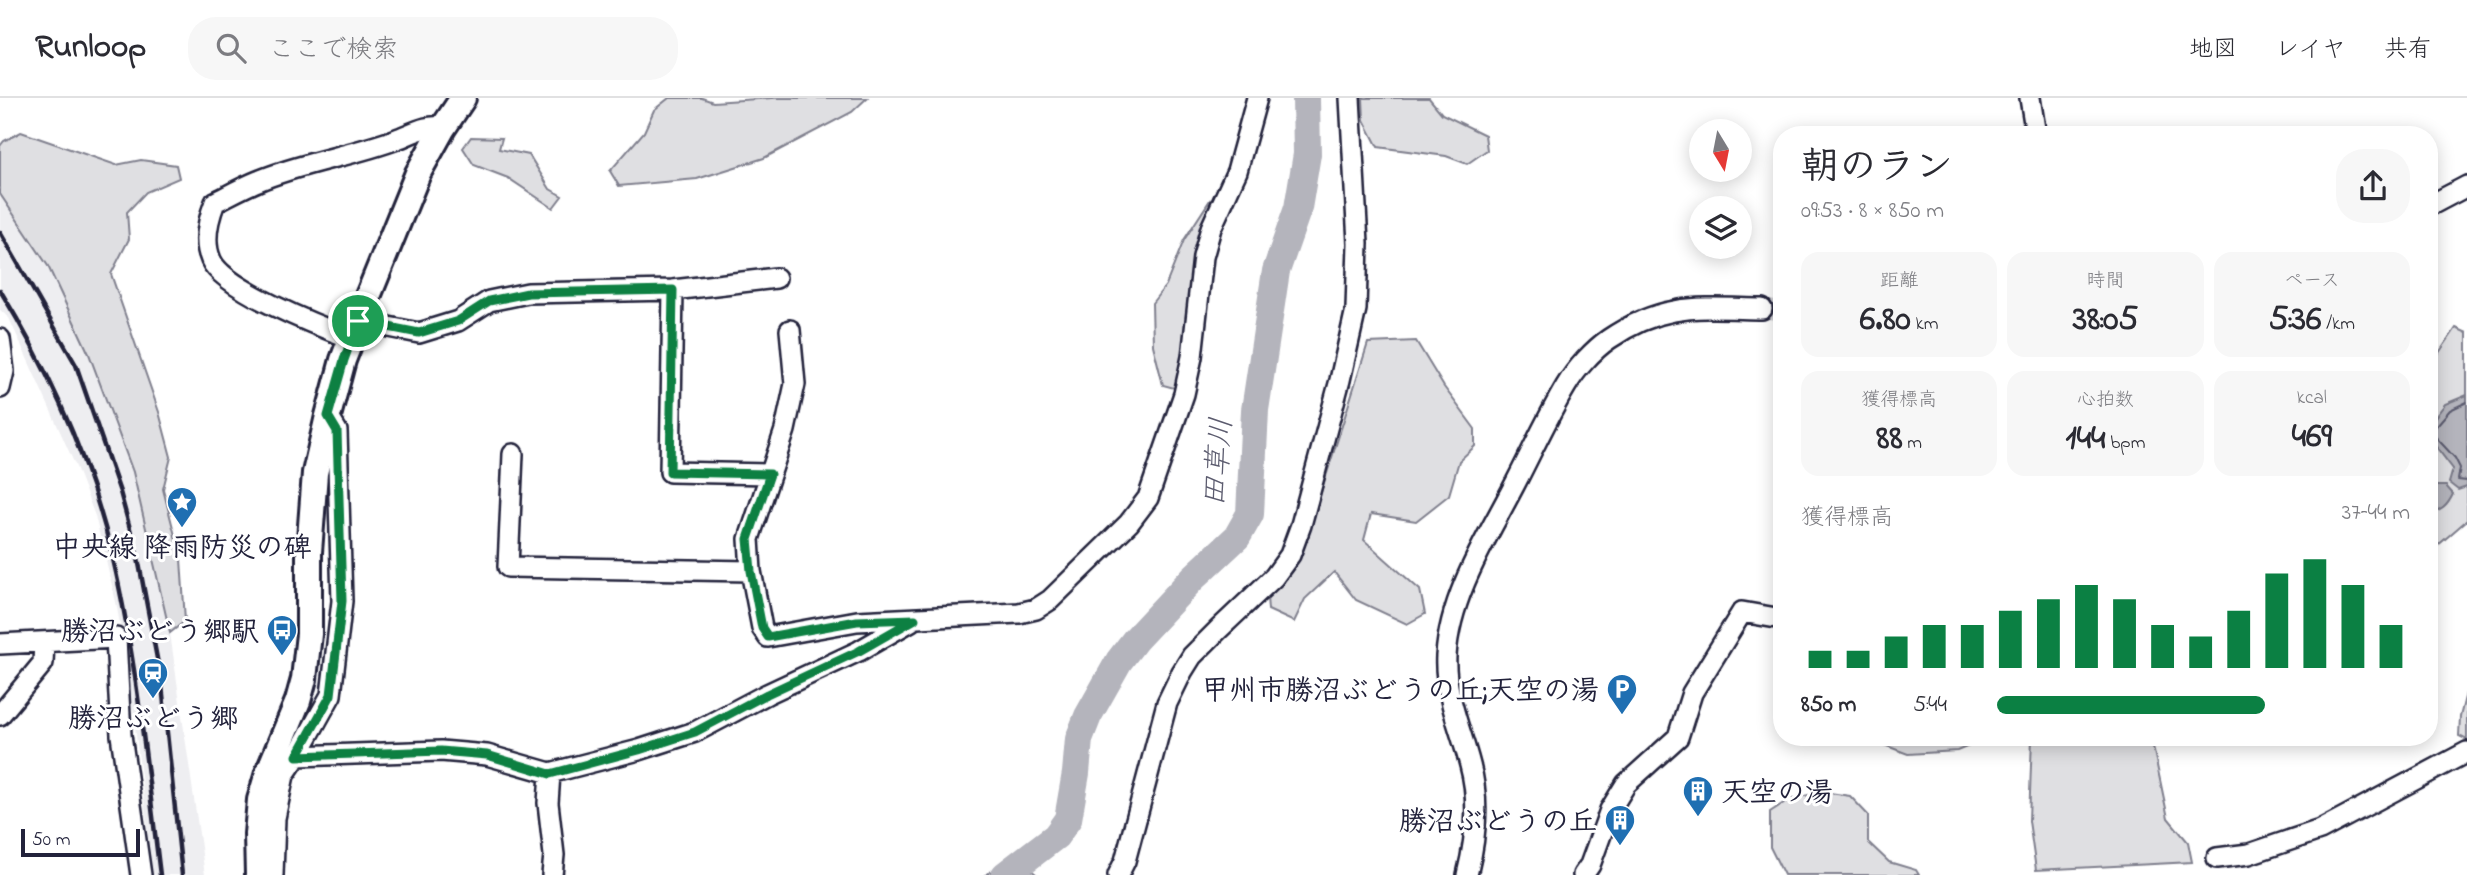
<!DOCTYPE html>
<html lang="ja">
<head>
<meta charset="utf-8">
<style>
	:root { --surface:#fff; --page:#f7f7f7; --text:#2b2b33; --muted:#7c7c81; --line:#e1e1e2; --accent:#0b8043 }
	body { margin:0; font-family:"Indie Flower","Klee One",sans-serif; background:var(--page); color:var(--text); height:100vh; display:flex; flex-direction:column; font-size:26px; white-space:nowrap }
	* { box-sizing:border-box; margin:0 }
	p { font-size:23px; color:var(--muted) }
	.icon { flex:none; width:38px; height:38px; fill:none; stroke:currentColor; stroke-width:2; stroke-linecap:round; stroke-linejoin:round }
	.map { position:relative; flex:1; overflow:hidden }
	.details { position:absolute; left:1773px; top:28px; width:665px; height:620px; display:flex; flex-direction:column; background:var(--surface); border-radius:28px; box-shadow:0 4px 18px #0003 }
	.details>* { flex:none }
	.needle { width:46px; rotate:170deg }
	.tools { position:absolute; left:1689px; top:21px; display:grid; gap:14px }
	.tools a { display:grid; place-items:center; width:63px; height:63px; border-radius:50%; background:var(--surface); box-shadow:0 4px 18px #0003; font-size:35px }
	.scale { position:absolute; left:21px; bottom:18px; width:119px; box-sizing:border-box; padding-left:7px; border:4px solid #22223b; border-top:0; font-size:19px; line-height:24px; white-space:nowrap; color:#22223b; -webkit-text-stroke:5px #fff; paint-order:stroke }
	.pin { position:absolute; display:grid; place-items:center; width:60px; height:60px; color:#fff; margin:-30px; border:4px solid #fff; border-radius:50%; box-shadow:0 2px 7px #0007 }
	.round { display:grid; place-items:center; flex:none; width:74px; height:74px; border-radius:28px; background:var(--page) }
	.overview { display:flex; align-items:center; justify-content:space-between; height:119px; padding:0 28px }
	h1 { font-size:38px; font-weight:700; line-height:52px }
	.figures { display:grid; grid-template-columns:repeat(3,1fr); gap:10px; height:119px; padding:7px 28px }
	.figures div { display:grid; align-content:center; border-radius:18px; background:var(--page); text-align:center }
	.figures b { font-size:35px; font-weight:700 }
	.figures small { font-size:19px; font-weight:400 }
	.figures p { font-size:19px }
	.chart { height:196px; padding:14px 28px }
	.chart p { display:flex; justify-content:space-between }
	.chart svg { width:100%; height:126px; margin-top:7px; stroke:var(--accent); stroke-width:6 }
	ul { padding:0 28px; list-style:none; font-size:23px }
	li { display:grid; grid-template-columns:112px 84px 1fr; align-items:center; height:52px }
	li i { height:18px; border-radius:9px; background:var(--accent) }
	header { display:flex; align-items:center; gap:42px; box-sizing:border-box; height:98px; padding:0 35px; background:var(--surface); border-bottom:2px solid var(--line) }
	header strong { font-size:33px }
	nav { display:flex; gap:38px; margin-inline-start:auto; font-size:24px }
	.search { width:490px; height:63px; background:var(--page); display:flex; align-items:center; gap:18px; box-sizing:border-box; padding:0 24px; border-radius:28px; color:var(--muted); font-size:26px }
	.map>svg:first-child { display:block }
	.built { fill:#eeeef1 }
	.green { fill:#dfdfe2; stroke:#80808e; stroke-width:2 }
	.water { fill:#b4b4bc; stroke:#7a7a88; stroke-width:2 }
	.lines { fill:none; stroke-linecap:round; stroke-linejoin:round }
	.shore { stroke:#5c5c6f; stroke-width:2 }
	.river { stroke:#b4b4bc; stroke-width:28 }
	.minor-tunnel { stroke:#d3d3d8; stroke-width:19; stroke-dasharray:19 10; stroke-linecap:butt }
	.minor-casing { stroke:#22223b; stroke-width:24 }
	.major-casing { stroke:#22223b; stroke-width:30 }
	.minor { stroke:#fff; stroke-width:19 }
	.major { stroke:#fff; stroke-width:24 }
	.rail { stroke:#22223b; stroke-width:4.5 }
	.route-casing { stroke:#fff; stroke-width:14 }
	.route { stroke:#0b8043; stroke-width:9 }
	.labels { text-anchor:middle; stroke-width:6; stroke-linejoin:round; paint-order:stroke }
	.poi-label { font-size:28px; font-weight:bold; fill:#22223b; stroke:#fff; text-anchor:end }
	.water-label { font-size:30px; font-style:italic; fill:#5c5c6f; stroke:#fff }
</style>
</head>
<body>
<header>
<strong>Runloop</strong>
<div class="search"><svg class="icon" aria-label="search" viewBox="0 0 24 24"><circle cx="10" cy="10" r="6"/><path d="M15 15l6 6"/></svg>ここで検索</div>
<nav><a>地図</a><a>レイヤ</a><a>共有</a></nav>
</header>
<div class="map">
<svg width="2467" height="777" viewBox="0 0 2467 777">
	<rect width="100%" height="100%" fill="#fff"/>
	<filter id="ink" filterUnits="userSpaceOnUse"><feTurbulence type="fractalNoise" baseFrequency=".0143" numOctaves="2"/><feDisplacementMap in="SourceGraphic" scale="14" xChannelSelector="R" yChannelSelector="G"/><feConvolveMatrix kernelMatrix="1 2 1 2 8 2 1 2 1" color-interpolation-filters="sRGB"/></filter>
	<g filter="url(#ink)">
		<path class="built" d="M0,96L48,168L89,256L133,375L170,535L205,777H153L128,571L116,504L95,418L76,369L9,220L0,212Z"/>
		<path class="green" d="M669,0H702L713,4L773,0H867L852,14L764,60L697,81L619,88L610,73L644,34L654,12Z
			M1363,0H1429L1442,16L1485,37L1487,52L1467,66L1446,58L1378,49L1364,22Z
			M21,34L116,67L141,62L176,67L179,80L146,94L127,114L129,141L111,176L159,314L171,359L163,391L181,461L185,523L170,535L133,374L89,256L48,168L0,96V48L4,43Z
			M471,39L502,40L499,51L529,57L550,91L562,98L553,110L508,80L474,67L463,50Z
			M1210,102L1215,108L1178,291L1163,287L1153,247L1152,205L1166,187L1184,142Z
			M2456,230L2467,235V422L2429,455V261L2434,262Z
			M1416,243L1444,289L1475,331V348L1459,363L1449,397L1416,423L1371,416L1364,442L1420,492L1425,516L1407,526L1356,502L1334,474L1305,501L1294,524L1268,512L1267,499L1292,473L1306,442L1368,245Z
			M2467,591V642L2459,638L2460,619Z
			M1863,639H1978L1979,644L1957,653L1908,656Z
			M2032,639H2151L2168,720L2188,744L2192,764L2036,772L2029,723Z
			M1823,694L1850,698L1868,717V744L1889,764L1916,772L1919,777H1784L1770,749V714L1790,701Z
			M1014,757L1037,777H986Z"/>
		<path class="water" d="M2467,297V389L2458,392L2449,385L2453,371L2431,342L2429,327L2445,306Z
			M2429,388H2446L2453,396C2447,409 2442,412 2429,417Z"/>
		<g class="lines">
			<path class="shore" d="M2467,304L2450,312L2431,334L2455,360L2460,370L2458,382L2467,383"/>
			<path class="river" d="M1005,777L1056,738L1068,721L1076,675L1079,641L1088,618L1119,563L1135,542L1193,480L1237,439L1250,416L1255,312L1276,173L1298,110L1307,56L1306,0"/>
			<path class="minor-tunnel" d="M1762,211L1782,213"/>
			<g class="minor-casing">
				<path id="minor" d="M2030,0L2036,37
					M2429,108L2467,88
					M673,192L670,374L770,376
					M358,223L419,235L458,223L489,203L528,195L673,192L776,180
					M790,232L795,286L785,332L749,441L751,473L762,530L768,539L857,523L1019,515L1036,511L1050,502L1129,425L1148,400L1184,296L1192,259L1203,159L1211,130L1237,73L1257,0
					M351,240C320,229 223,191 211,162C203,144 208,122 215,104C229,97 243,89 258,83C303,64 352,58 397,41C411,36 429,25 443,30
					M0,241L4,273L0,290
					M513,356L508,469L751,473
					M0,546L116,540L121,637L141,777
					M0,617L43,565L44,544
					M297,658L441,653L487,657L550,675
					M2217,760L2249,756L2320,732L2467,654
					M273,777L275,720L284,677L297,658L331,597L342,503L337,333L328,318
					M552,777L554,757L548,705L550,675L639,652L695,634L767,596L859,553L911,523
					M1118,777L1125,763L1167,605L1182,574L1192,558L1219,531L1274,479L1290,457L1301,427L1340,282L1356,211L1358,145L1350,0
					M1467,777C1476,741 1480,703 1470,667C1461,632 1444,595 1446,558C1450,495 1489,437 1517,382C1533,351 1548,318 1566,288C1576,271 1593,252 1609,241C1663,204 1700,210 1762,211
					M1583,777L1590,767L1610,712L1626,686L1678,639L1692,595L1742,514L1782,521"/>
			</g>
			<g class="major-casing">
				<path id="major" d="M258,777L257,736L260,702L268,675L298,603L304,581L309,536V454L315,375L328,318L343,262L358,223L418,75L443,30L463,0"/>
			</g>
			<use href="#minor" class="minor"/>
			<use href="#major" class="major"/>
			<path class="rail" d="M0,134L76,267L120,394L138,460L162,587L182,777
				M0,192C50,274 91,366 113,461C137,564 147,672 160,777"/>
		</g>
	</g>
	<g class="lines" filter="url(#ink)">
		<g class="route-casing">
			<path id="route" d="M673,192L670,374L770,376L748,441L751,473L762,530L768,539L857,523L915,521L859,553L767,596L695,634L639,652L550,676L487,657L441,653L297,658L331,597L342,503L337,333L328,318L344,262L358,223L419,235L458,223L489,203L528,195Z"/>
		</g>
		<use href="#route" class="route"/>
	</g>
	<defs>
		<g id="sight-pin" transform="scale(1.575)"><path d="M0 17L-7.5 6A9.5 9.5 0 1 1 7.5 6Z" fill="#1f6fb2" stroke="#fff"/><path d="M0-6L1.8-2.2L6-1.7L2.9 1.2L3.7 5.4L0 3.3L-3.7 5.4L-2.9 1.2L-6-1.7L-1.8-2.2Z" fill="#fff"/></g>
		<g id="bus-pin" transform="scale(1.575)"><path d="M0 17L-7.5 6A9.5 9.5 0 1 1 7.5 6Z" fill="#1f6fb2" stroke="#fff"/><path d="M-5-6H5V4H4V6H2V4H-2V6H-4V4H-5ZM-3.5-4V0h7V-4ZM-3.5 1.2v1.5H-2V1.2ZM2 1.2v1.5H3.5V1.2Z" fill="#fff"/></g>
		<g id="station-pin" transform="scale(1.575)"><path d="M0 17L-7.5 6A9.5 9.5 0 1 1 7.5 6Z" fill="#1f6fb2" stroke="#fff"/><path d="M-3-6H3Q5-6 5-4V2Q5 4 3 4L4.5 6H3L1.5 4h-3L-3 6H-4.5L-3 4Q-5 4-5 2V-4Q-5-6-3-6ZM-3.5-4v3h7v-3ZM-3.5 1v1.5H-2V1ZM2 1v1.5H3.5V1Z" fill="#fff"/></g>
		<g id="parking-pin" transform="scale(1.575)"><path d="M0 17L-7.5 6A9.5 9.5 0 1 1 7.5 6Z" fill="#1f6fb2" stroke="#fff"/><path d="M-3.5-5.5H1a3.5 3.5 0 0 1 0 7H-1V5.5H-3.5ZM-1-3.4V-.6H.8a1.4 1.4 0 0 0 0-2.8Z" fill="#fff"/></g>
		<g id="building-pin" transform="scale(1.575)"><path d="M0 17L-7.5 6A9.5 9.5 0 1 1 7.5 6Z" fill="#1f6fb2" stroke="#fff"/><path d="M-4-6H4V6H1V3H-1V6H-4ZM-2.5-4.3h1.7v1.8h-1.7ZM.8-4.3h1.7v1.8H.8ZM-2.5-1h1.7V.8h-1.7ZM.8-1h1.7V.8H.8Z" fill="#fff"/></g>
	</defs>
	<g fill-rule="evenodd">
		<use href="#sight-pin" x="182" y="404"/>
		<use href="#bus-pin" x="282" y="532"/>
		<use href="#station-pin" x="153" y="575"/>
		<use href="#parking-pin" x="1622" y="591"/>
		<use href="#building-pin" x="1698" y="693"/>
		<use href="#building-pin" x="1620" y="722"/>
	</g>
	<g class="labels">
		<g class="poi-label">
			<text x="182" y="458" text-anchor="middle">中央線 降雨防災の碑</text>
			<text x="259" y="542">勝沼ぶどう郷駅</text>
			<text x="1599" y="601">甲州市勝沼ぶどうの丘;天空の湯</text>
			<text x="153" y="629" text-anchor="middle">勝沼ぶどう郷</text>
			<text x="1721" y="703" text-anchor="start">天空の湯</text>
			<text x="1597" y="732">勝沼ぶどうの丘</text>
		</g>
		<g class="water-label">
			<text transform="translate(1217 364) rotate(-85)" y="10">田草川</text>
		</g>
	</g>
</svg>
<div class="tools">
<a><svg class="needle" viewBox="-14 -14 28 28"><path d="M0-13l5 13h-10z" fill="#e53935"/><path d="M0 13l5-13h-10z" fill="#7c7c81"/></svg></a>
<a><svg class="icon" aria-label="layers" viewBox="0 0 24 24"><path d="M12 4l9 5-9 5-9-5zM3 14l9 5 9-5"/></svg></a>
</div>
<div class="scale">50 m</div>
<div class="pin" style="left:358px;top:223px;background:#1e9e55"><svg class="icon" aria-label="arrive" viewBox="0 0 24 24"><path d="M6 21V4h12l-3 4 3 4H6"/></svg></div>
<section class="details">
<div class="overview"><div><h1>朝のラン</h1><p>09:53 · 8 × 850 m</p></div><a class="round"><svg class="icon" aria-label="share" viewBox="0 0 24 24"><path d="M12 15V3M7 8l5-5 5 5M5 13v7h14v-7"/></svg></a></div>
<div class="figures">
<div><p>距離</p><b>6.80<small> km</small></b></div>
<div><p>時間</p><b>38:05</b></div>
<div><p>ペース</p><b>5:36<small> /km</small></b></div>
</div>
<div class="figures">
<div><p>獲得標高</p><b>88<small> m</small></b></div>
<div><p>心拍数</p><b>144<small> bpm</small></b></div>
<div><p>kcal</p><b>469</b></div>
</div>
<div class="chart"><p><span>獲得標高</span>37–44 m</p>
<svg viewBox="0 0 160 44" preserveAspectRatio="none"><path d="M5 44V38M15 44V38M25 44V33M35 44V29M45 44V29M55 44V24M65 44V20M75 44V15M85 44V20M95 44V29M105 44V33M115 44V24M125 44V11M135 44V6M145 44V15M155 44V29"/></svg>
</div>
<ul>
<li><b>850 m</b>5:44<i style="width:65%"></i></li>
</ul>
</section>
</div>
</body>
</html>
